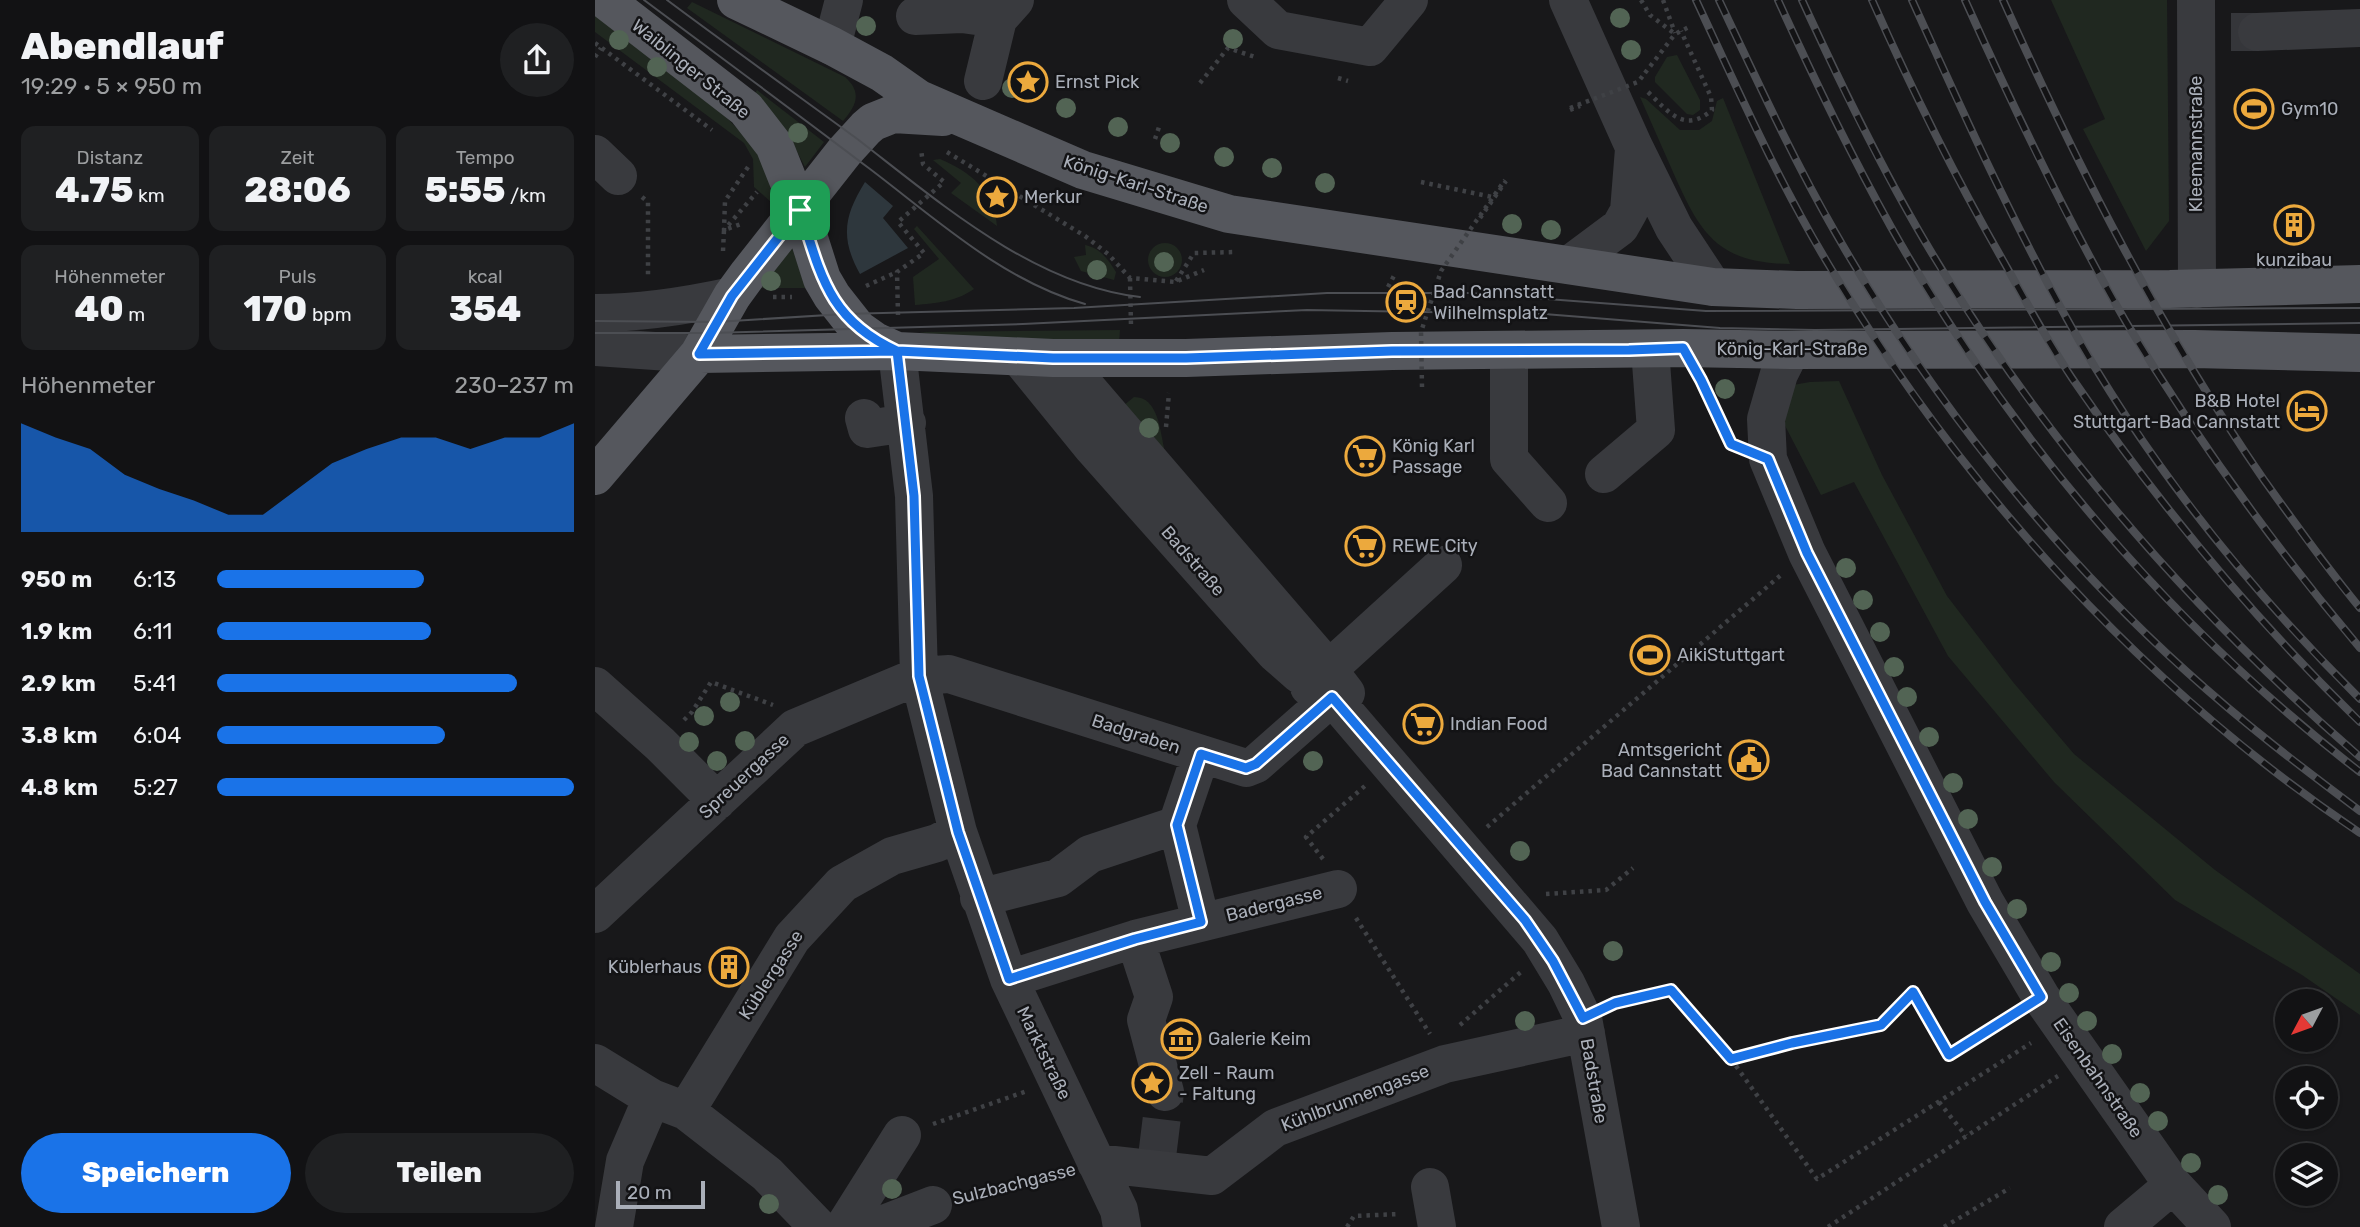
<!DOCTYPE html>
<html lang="de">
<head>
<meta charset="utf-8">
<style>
	:root { --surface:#121214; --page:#1f2022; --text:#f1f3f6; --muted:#9c9ea0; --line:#313234; --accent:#1a73e8 }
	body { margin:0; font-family:Rubik,sans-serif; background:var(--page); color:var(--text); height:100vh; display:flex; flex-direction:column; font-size:26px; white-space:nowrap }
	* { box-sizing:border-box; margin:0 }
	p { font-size:23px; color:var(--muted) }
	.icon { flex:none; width:38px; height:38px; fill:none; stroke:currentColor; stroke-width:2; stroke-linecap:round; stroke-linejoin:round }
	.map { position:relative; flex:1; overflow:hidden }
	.panel { display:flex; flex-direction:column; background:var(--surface); width:595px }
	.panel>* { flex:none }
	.needle { width:46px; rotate:229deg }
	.controls { position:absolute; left:1680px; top:989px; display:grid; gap:14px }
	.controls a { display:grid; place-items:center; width:63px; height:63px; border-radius:50%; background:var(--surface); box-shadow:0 2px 5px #0004,0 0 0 2px var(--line); font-size:35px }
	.scale { position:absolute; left:21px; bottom:18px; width:89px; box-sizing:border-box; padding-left:7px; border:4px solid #aaafb9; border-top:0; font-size:19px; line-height:24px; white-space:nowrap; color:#aaafb9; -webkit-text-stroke:5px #131315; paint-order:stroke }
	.pin { position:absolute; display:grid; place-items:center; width:60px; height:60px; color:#fff; margin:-30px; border-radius:14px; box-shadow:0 4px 10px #0006 }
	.round { display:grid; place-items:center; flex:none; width:74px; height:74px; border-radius:37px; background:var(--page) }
	.head { display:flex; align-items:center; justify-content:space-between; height:119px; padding:0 21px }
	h1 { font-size:38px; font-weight:800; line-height:52px }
	.figures { display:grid; grid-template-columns:repeat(3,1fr); gap:10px; height:119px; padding:7px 21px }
	.figures div { display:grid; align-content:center; border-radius:14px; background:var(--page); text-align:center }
	.figures b { font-size:35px; font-weight:800 }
	.figures small { font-size:19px; font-weight:400 }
	.figures p { font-size:19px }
	.chart { height:196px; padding:14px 21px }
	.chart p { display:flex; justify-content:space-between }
	.chart svg { width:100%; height:126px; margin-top:7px; fill:var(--accent); opacity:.7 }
	.cta { display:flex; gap:14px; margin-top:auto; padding:14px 21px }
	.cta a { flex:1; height:80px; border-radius:42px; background:var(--accent); color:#fff; font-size:28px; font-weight:800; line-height:80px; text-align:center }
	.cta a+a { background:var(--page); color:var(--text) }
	ul { padding:0 21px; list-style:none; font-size:23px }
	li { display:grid; grid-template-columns:112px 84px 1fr; align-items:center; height:52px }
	li i { height:18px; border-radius:9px; background:var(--accent) }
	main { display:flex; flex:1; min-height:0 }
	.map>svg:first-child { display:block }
	.green { fill:#202820 }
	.water { fill:#2e373d }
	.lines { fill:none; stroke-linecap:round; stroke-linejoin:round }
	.minor-tunnel { stroke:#35363a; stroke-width:38; stroke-dasharray:38 19; stroke-linecap:butt }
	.path { stroke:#3f4145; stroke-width:4.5; stroke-dasharray:3.5 5; stroke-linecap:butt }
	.minor { stroke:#393a3e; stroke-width:38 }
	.major { stroke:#55575d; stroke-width:38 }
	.tram { stroke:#4c4e53; stroke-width:2 }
	.rail-casing { stroke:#4c4e53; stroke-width:8 }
	.rail { stroke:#131315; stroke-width:5; stroke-dasharray:16; stroke-linecap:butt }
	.path-bridge { stroke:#3f4145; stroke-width:4.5; stroke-dasharray:3.5 5; stroke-linecap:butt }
	.tree { fill:#526454 }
	.route-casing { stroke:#fff; stroke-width:14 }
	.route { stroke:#1a73e8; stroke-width:9 }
	.labels { text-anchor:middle; stroke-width:5; stroke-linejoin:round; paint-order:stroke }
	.street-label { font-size:18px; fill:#aaafb9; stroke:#131315 }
	.poi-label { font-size:18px; fill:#aaafb9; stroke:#131315; text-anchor:start }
</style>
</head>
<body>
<main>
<section class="panel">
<div class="head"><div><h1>Abendlauf</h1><p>19:29 · 5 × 950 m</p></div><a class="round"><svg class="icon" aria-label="share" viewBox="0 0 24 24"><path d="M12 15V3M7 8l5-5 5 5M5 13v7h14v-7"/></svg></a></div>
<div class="figures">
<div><p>Distanz</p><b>4.75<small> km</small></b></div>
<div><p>Zeit</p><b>28:06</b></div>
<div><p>Tempo</p><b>5:55<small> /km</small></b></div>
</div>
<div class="figures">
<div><p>Höhenmeter</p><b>40<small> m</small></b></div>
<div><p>Puls</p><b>170<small> bpm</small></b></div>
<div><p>kcal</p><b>354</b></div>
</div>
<div class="chart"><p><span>Höhenmeter</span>230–237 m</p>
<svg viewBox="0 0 160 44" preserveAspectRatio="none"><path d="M0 44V6L10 11L20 15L30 24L40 29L50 33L60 38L70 38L80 29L90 20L100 15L110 11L120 11L130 15L140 11L150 11L160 6V44z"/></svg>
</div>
<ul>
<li><b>950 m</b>6:13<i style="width:58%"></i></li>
<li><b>1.9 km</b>6:11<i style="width:60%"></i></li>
<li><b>2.9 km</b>5:41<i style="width:84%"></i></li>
<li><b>3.8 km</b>6:04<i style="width:64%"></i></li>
<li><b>4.8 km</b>5:27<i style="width:100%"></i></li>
</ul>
<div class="cta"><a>Speichern</a><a>Teilen</a></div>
</section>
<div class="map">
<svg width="1765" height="1227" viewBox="0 0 1765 1227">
	<rect width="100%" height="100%" fill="#18181a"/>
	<path class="green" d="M1456,0H1572L1574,221L1551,251L1488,129L1510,119Z
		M97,2L250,77C267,92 262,105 248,121L92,8Z
		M0,14L131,117L166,153L179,194L176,202L159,187L158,159L149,143L0,32Z
		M1082,55L1105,100V110L1098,115L1092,114L1060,82V77L1072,57Z
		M162,90L229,142L210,167L198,144L157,98Z
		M1045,97L1051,99L1085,130H1104L1117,121L1122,101L1128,98L1195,264C1122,263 1105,233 1078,172C1067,147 1056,122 1045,97Z
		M345,159C376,172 399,191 402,226L356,193L366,183L338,160Z
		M322,226L379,289C360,302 342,303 320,305L318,277L344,259L319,229Z
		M553 260a17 17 0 1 1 34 0a17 17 0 1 1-34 0Z
		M196,245L211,288H159Z
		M490,245C505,248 513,259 521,272L519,280L486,271L479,257L491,255Z
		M525,330L524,343L371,339L324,332Z
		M1244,381L1287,475L1352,596L1418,682L1479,754L1620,870L1765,974V1015L1707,975L1580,900L1459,782L1353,656L1259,482L1226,495L1185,416L1198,385L1215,382Z
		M539,397C564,397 565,432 570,452L528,406Z"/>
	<path class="water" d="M270,182L298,206L288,218L313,248L265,274C245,238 249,216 270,182Z"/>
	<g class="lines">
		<path class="minor-tunnel" d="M1636,32H1662
			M562,1157L570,1092"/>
		<path class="path" d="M1046,0L1055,15L1080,34
			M1068,0L1080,33
			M0,43L117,130
			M0,57L6,48
			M1050,73L1080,34L1094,27
			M743,78L753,81
			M605,83L633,48L660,57
			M1053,92C1074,112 1089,134 1117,110L1116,97L1086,31
			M975,110L985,106
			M560,139L564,127
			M352,152L490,236L513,254L535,278L580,282L609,270
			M153,167L130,201L129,230L162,192
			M826,182L897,197
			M47,197L53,202V277
			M885,218L911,181
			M128,251L129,230L146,224
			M535,278L536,326
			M581,281L599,253L641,252
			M271,286L302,272
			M793,287L801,272
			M178,297H197
			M303,315L302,272L329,253L303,222L349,182L328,164L326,149
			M1107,382L1136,444L1139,446
			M571,427L574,393
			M89,720L97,712L116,682L178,705
			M892,827L1186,575
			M728,859L711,837L771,785
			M951,894L1011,890L1038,868
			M761,918L835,1034
			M1017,1005L1076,990L1136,1059L1197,1043L1286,1025L1318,992L1355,1055L1420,1014
			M865,1025L927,971
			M1136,1059L1222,1179L1436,1043
			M1344,1102L1371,1136
			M338,1124L432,1091
			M369,1196L469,1170
			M752,1227L759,1216L805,1214
			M1233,1227L1463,1076
			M1349,1227L1415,1188"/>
		<path class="minor" d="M651,0L683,30L775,47L814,0
			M973,0L1039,147L1079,228L1118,287
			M1601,0L1602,289
			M320,16L367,14L403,19
			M1662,32L1765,28
			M237,46L249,0
			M388,81L403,19L420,0
			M0,154L23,176
			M974,265L1025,227L1034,211L1039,149
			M0,313C47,313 91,306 137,296
			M0,347L104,354
			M914,350V459L953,503
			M1196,350L1184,374L1171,419L1173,459L1212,553L1390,902L1446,997L1578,1185L1617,1227
			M302,351L319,496L324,676L363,832L414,979L524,1210L527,1227
			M424,357L498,448L680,653L704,674L737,697L945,940L971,983L988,1018L1026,1227
			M466,358L725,659L751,693
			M269,418L272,429L312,423
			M1009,474L1061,430L1055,349
			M0,686L65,744L122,801
			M714,687L848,565
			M606,754L582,825L606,922
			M384,898L463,878L495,854L582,825
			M0,914L200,728L324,676L354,674L651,768L661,764L737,697
			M540,939L559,997L551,1020L570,1092
			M414,979L540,939L743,889
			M0,1063L57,1098L91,1111L172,1174L223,1227
			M91,1111L197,938L247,884L297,856L342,843L363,832
			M501,1163L617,1176L680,1128L850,1064L991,1033
			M835,1187L842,1227
			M19,1227L30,1161L57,1098
			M249,1227L307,1135
			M281,1227L338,1205
			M1528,1227L1578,1185"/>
		<path class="major" d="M10,0L151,109L179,145L205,210L227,279L237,296L263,329L280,341L302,351
			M141,0L237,46L287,73L324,99L488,170L634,214L1118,287L1202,290L1575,289L1765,284
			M104,354L302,351L458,358H591L797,351L1088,348L1196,350L1599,349L1765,353
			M0,476L104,354L137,296L153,274L250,151L271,128L278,122L298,114L348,117"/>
		<path class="tram" d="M49,0C124,56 200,112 275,169C341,219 408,281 490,304
			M72,0C135,47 198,92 261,138C343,201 438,285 545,297
			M0,321L121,322L249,314L479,308L732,293H874L1111,311L1765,308
			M0,333H115L428,324L712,310L949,314L1125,328L1220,330L1765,323"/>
		<g class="rail-casing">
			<path id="rail" d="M1101,0C1143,90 1183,181 1235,267C1368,489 1549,688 1765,833
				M1124,0C1161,78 1197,157 1240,232C1332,393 1454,548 1592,672C1647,722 1706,767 1765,811
				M1183,0C1218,77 1255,153 1296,227C1414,436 1574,625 1765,772
				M1207,0C1246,85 1287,170 1335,250C1450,442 1596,611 1765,757
				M1277,0C1317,90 1361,179 1410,264C1431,302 1453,342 1477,378C1562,502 1657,617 1765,722
				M1317,0C1366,108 1414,215 1472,319C1549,458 1652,587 1765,699
				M1370,0C1419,109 1471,218 1531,322C1600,437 1679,546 1765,648
				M1408,0C1483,167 1565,329 1669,480C1700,523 1731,567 1765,608"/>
		</g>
		<use href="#rail" class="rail"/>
		<path class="path-bridge" d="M975,108L1043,82L1050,73
			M827,387L826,332L846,271L910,180"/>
	</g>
	<g class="tree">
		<circle cx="1025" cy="18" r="10"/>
		<circle cx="271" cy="26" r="10"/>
		<circle cx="638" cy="39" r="10"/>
		<circle cx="24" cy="40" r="10"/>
		<circle cx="1036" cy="50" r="10"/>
		<circle cx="62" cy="67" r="10"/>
		<circle cx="417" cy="88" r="10"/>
		<circle cx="471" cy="108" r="10"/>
		<circle cx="523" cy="127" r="10"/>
		<circle cx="203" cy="133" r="10"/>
		<circle cx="575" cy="143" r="10"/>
		<circle cx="629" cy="157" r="10"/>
		<circle cx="677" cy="168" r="10"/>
		<circle cx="730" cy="183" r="10"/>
		<circle cx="917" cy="224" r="10"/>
		<circle cx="956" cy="230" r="10"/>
		<circle cx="569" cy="262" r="10"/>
		<circle cx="502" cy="270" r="10"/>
		<circle cx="176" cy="281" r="10"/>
		<circle cx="1130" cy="389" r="10"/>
		<circle cx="554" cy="428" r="10"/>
		<circle cx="1251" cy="568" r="10"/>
		<circle cx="1268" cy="600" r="10"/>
		<circle cx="1285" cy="632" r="10"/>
		<circle cx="1299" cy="667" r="10"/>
		<circle cx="1312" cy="697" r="10"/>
		<circle cx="135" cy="702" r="10"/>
		<circle cx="109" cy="716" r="10"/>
		<circle cx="1334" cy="737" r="10"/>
		<circle cx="150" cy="741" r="10"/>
		<circle cx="94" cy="742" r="10"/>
		<circle cx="122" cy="761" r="10"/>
		<circle cx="718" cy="761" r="10"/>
		<circle cx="1358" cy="783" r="10"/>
		<circle cx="1373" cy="819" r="10"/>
		<circle cx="925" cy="851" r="10"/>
		<circle cx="1397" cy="867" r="10"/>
		<circle cx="1422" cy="909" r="10"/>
		<circle cx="1018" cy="951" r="10"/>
		<circle cx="1456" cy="962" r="10"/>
		<circle cx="1474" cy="993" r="10"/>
		<circle cx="930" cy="1021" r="10"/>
		<circle cx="1492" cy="1021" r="10"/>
		<circle cx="1517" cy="1054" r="10"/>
		<circle cx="1545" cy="1093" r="10"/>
		<circle cx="1563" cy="1121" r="10"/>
		<circle cx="1596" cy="1163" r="10"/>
		<circle cx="297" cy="1189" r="10"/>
		<circle cx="1623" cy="1195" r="10"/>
		<circle cx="174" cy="1204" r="10"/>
	</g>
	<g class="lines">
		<g class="route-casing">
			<path id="route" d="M205,210C226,276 234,320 302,351L319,496L324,676L363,832L414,979L540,939L606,922L582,825L606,754L651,768L661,764L737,697L930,920L958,961L988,1018L1020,1003L1076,990L1136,1059L1197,1043L1286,1025L1318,992L1354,1055L1446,997L1390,902L1212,553L1173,459L1136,444L1106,380L1088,348L1034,350L797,351L591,358H458L302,351L104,354L137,296L205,210"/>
		</g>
		<use href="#route" class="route"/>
	</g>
	<defs>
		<g id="sight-ring" transform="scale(2.0125)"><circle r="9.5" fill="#131315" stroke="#eca93d" stroke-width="1.5"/><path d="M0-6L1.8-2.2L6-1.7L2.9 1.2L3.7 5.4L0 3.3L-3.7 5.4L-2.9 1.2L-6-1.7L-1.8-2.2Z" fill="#eca93d"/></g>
		<g id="stadium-ring" transform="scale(2.0125)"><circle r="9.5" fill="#131315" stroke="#eca93d" stroke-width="1.5"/><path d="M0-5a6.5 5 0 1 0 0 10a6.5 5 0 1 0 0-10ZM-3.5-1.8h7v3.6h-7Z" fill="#eca93d"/></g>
		<g id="building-ring" transform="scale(2.0125)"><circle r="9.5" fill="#131315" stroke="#eca93d" stroke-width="1.5"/><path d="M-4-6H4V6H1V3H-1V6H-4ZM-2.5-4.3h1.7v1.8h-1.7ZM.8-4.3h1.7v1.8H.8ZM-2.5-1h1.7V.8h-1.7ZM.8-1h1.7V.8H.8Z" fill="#eca93d"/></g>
		<g id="station-ring" transform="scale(2.0125)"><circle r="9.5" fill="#131315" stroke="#eca93d" stroke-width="1.5"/><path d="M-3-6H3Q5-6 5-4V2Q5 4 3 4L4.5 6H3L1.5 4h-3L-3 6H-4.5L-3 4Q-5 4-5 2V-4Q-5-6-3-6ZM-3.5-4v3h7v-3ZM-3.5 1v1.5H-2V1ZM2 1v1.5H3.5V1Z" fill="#eca93d"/></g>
		<g id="hotel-ring" transform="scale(2.0125)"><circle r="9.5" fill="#131315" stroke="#eca93d" stroke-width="1.5"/><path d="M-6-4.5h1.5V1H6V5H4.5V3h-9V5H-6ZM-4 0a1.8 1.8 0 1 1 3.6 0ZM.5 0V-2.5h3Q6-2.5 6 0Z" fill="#eca93d"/></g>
		<g id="supermarket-ring" transform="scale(2.0125)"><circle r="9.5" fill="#131315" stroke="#eca93d" stroke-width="1.5"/><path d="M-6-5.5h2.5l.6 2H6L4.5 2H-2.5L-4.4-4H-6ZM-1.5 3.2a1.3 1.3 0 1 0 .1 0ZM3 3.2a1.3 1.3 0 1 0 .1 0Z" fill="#eca93d"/></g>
		<g id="civic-ring" transform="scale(2.0125)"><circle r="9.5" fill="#131315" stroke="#eca93d" stroke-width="1.5"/><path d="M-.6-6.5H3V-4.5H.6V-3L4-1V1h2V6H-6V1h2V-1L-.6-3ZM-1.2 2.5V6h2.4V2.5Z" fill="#eca93d"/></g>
		<g id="museum-ring" transform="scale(2.0125)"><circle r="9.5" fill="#131315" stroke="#eca93d" stroke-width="1.5"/><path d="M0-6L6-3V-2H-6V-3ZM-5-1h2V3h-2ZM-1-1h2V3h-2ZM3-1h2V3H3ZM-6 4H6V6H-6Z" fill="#eca93d"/></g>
	</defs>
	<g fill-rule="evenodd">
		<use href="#sight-ring" x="433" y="82"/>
		<use href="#stadium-ring" x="1659" y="109"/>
		<use href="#sight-ring" x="402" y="197"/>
		<use href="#building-ring" x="1699" y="225"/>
		<use href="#station-ring" x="811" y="302"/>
		<use href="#hotel-ring" x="1712" y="411"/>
		<use href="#supermarket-ring" x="770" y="456"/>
		<use href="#supermarket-ring" x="770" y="546"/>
		<use href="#stadium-ring" x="1055" y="655"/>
		<use href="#supermarket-ring" x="828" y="724"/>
		<use href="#civic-ring" x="1154" y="760"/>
		<use href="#building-ring" x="134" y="967"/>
		<use href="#museum-ring" x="586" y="1039"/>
		<use href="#sight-ring" x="557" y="1083"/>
	</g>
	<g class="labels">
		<g class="street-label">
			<text transform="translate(96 69) rotate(39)" y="6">Waiblinger Straße</text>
			<text transform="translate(1601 144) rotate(-90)" y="6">Kleemannstraße</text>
			<text transform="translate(541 184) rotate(18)" y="6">König-Karl-Straße</text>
			<text x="1197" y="355">König-Karl-Straße</text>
			<text transform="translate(598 561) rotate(49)" y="6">Badstraße</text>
			<text transform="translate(541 734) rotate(18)" y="6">Badgraben</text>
			<text transform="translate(149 776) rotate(-43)" y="6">Spreuergasse</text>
			<text transform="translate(679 904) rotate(-14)" y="6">Badergasse</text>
			<text transform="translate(176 975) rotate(-57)" y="6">Küblergasse</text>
			<text transform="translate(449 1053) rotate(64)" y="6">Marktstraße</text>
			<text transform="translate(1503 1078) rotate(55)" y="6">Eisenbahnstraße</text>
			<text transform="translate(999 1081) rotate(80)" y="6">Badstraße</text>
			<text transform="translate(760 1098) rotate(-21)" y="6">Kühlbrunnengasse</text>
			<text transform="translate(419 1184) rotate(-14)" y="6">Sulzbachgasse</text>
		</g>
		<g class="poi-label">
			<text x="460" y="88">Ernst Pick</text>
			<text x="1686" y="115">Gym10</text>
			<text x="429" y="203">Merkur</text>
			<text x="1699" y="266" text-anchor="middle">kunzibau</text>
			<text x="838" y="298">Bad Cannstatt<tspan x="838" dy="21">Wilhelmsplatz</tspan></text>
			<text x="1685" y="407" text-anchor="end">B&amp;B Hotel<tspan x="1685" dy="21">Stuttgart-Bad Cannstatt</tspan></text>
			<text x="797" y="452">König Karl<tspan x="797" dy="21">Passage</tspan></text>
			<text x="797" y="552">REWE City</text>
			<text x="1082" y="661">AikiStuttgart</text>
			<text x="855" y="730">Indian Food</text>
			<text x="1127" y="756" text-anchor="end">Amtsgericht<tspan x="1127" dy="21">Bad Cannstatt</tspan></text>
			<text x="107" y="973" text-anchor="end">Küblerhaus</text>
			<text x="613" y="1045">Galerie Keim</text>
			<text x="584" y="1079">Zell - Raum<tspan x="584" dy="21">- Faltung</tspan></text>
		</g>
	</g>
</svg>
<div class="controls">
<a><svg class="needle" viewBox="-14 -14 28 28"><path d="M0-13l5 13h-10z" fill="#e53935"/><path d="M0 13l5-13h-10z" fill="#9c9ea0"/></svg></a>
<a><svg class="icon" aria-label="locate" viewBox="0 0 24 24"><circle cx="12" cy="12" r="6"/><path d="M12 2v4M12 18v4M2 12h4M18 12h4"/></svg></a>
<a><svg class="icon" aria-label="layers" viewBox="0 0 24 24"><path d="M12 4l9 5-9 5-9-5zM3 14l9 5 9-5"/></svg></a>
</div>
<div class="scale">20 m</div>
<div class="pin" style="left:205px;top:210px;background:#1e9e55"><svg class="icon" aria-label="arrive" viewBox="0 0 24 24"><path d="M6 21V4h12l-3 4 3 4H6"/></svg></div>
</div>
</main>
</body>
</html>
